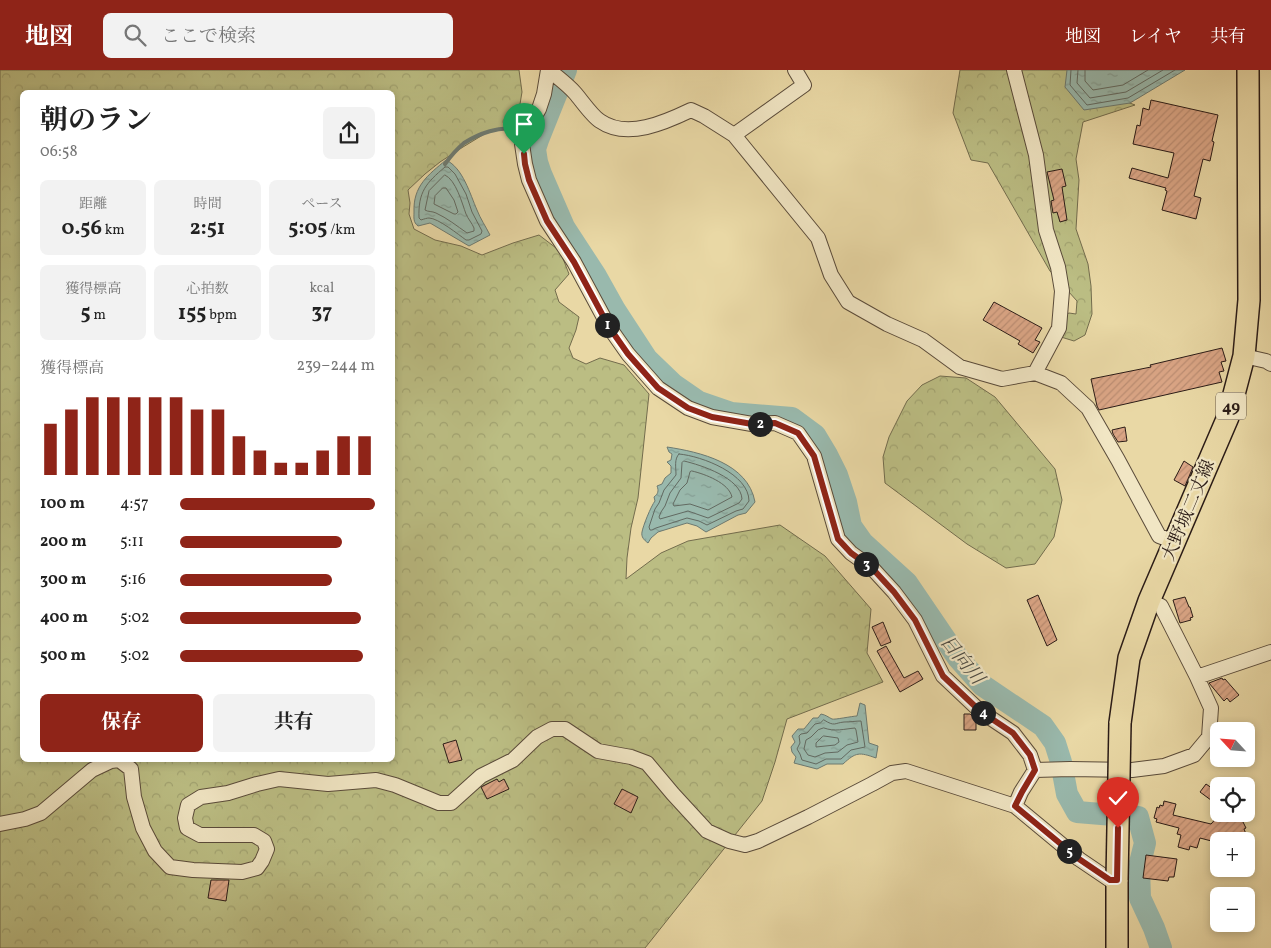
<!DOCTYPE html>
<html lang="ja">
<head>
<meta charset="utf-8">
<style>
	:root { --surface:#fff; --page:#f2f2f2; --text:#222; --muted:#767676; --accent:#8f2418 }
	body { margin:0; font-family:Vollkorn,"Noto Serif JP",serif; background:var(--page); color:var(--text); height:100vh; display:flex; flex-direction:column; font-size:19px; white-space:nowrap }
	* { box-sizing:border-box; margin:0 }
	p { font-size:16px; color:var(--muted) }
	.icon { flex:none; width:28px; height:28px; fill:none; stroke:currentColor; stroke-width:2; stroke-linecap:round; stroke-linejoin:round }
	.map { position:relative; flex:1; overflow:hidden }
	.drawer { position:absolute; left:20px; top:20px; width:375px; height:672px; display:flex; flex-direction:column; background:var(--surface); border-radius:8px; box-shadow:0 2px 8px #0003 }
	.drawer>* { flex:none }
	.needle { width:32px; rotate:296deg }
	.controls { position:absolute; left:1210px; top:652px; display:grid; gap:10px }
	.controls a { display:grid; place-items:center; width:45px; height:45px; border-radius:8px; background:var(--surface); box-shadow:0 2px 8px #0003; font-size:25px }
	.pin { position:absolute; display:grid; place-items:center; width:42px; height:42px; color:#fff; margin:-51px -21px; border-radius:50% 50% 50% 0; rotate:-45deg; box-shadow:0 0 5px #0007 }
	.pin .icon { rotate:45deg }
	.km { position:absolute; width:25px; height:25px; margin:-12px; border-radius:50%; background:#222; color:#fff; font-size:14px; line-height:25px; text-align:center }
	.round { display:grid; place-items:center; flex:none; width:52px; height:52px; border-radius:8px; background:var(--page) }
	.head { display:flex; align-items:center; justify-content:space-between; height:85px; padding:0 20px }
	h1 { font-size:28px; font-weight:700; line-height:38px }
	.figures { display:grid; grid-template-columns:repeat(3,1fr); gap:8px; height:85px; padding:5px 20px }
	.figures div { display:grid; align-content:center; border-radius:8px; background:var(--page); text-align:center }
	.figures b { font-size:21px; font-weight:700 }
	.figures small { font-size:14px; font-weight:400 }
	.figures p { font-size:14px }
	.chart { height:140px; padding:10px 20px }
	.chart p { display:flex; justify-content:space-between }
	.chart svg { width:100%; height:90px; margin-top:5px; stroke:var(--accent); stroke-width:6 }
	.cta { display:flex; gap:10px; margin-top:auto; padding:10px 20px }
	.cta a { flex:1; height:58px; border-radius:8px; background:var(--accent); color:#fff; font-size:20px; font-weight:700; line-height:58px; text-align:center }
	.cta a+a { background:var(--page); color:var(--text) }
	ul { padding:0 20px; list-style:none; font-size:16px }
	li { display:grid; grid-template-columns:80px 60px 1fr; align-items:center; height:38px }
	li i { height:12px; border-radius:6px; background:var(--accent) }
	header { display:flex; align-items:center; gap:30px; box-sizing:border-box; height:70px; padding:0 25px; background:var(--accent); color:#fff }
	header strong { font-size:24px }
	nav { display:flex; gap:28px; margin-inline-start:auto; font-size:18px }
	.search { width:350px; height:45px; background:var(--page); display:flex; align-items:center; gap:12px; box-sizing:border-box; padding:0 18px; border-radius:8px; color:var(--muted); font-size:19px }
	.map>svg:first-child { display:block }
	.forest { fill:url(#forest-crowns); stroke:#736c4d; fill-rule:evenodd }
	.water { fill:url(#water-ripples); stroke:#6d7a71 }
	.lines { fill:none; stroke-linecap:round; stroke-linejoin:round }
	.shore { stroke:#626a62; stroke-width:1 }
	.stream { stroke:#6d7a71; stroke-width:4 }
	.river { stroke:#99b9ad; stroke-width:22 }
	.building { fill:url(#building-hatch); stroke:#2b1c17 }
	.street-casing { stroke:#5a4b3a; stroke-width:16 }
	.primary-casing { stroke:#2b1c17; stroke-width:24 }
	.street { stroke:#f1e6c4; stroke-width:14 }
	.primary { stroke:#e9d8a5; stroke-width:21 }
	.primary-bridge-casing { stroke:#2b1c17; stroke-width:24; stroke-linecap:butt }
	.primary-bridge { stroke:#e9d8a5; stroke-width:21 }
	.route-casing { stroke:#fff; stroke-width:10 }
	.route { stroke:#8f2418; stroke-width:6 }
	.labels { text-anchor:middle; stroke-width:4.5; stroke-linejoin:round; paint-order:stroke }
	.shield { fill:#f1e6c4; stroke:#66594b; stroke-width:1 }
	.shield-label { font-size:16px; font-weight:bold; fill:#2b1c17 }
	.street-label { font-size:18px; fill:#2b1c17; stroke:#f1e6c4 }
	.water-label { font-size:19px; font-style:italic; fill:#4c4b44; stroke:#f1e6c4 }
</style>
</head>
<body>
<header>
<strong>地図</strong>
<div class="search"><svg class="icon" aria-label="search" viewBox="0 0 24 24"><circle cx="10" cy="10" r="6"/><path d="M15 15l6 6"/></svg>ここで検索</div>
<nav><a>地図</a><a>レイヤ</a><a>共有</a></nav>
</header>
<div class="map">
<svg width="1271" height="878" viewBox="0 0 1271 878">
	<defs>
		<pattern id="forest-crowns" width="20" height="18" patternUnits="userSpaceOnUse" patternTransform="scale(1.25)"><rect width="20" height="18" fill="#bbbd83"/><path d="M2 6a3 3 0 1 1 6 0M12 15a3 3 0 1 1 6 0" fill="none" stroke="#a1a270"/></pattern>
		<pattern id="water-ripples" width="26" height="14" patternUnits="userSpaceOnUse" patternTransform="scale(1.25)"><rect width="26" height="14" fill="#99b9ad"/><path d="M2 4q2-2 4 0t4 0M15 11q2-2 4 0t4 0" fill="none" stroke="#849e94"/></pattern>
		<pattern id="building-hatch" width="6" height="6" patternUnits="userSpaceOnUse" patternTransform="scale(1.25)"><rect width="6" height="6" fill="#daa585"/><path d="M-1 1l2-2M0 6l6-6M5 7l2-2" fill="none" stroke="#bb8d72"/></pattern>
	</defs>
	<rect width="100%" height="100%" fill="#e9d8a5"/>
	<filter id="stains"><feTurbulence type="fractalNoise" baseFrequency=".004" numOctaves="4"/><feColorMatrix values="0 0 0 0 .2 0 0 0 0 .09 0 0 0 0 .02 0 0 0 .5 -.17"/></filter>
	<radialGradient id="worn" r=".72"><stop offset=".6" stop-color="#630" stop-opacity="0"/><stop offset="1" stop-color="#630" stop-opacity=".3"/></radialGradient>
	<path class="forest" d="M0,0H519L522,22L519,40L509,58L491,60L463,77L440,92L425,104L408,120L410,133L409,144L414,159L435,170L461,176L482,185L513,173L539,165L560,181L569,204L555,220L559,232L579,247L576,260L569,278L573,288L586,294L600,288L624,295L649,324L638,428L631,458L627,488L626,509L661,483L688,471L780,455L825,486L871,539L867,583L883,612L787,649L775,692L762,731L645,878H0ZM22,22H392V690H22Z
		M960,0H1072L1122,30L1135,35L1083,52L1076,89L1079,110L1076,159L1088,194L1091,216L1092,244L1085,265L1074,271L1061,267L1056,249L1069,243L1076,244L1077,231L1050,201L988,93L971,90L953,43Z
		M940,306L966,308L995,327L1055,399L1062,430L1054,467L1035,494L1006,498L967,474L885,413L883,387L889,367L907,331L922,315Z"/>
	<path class="water" d="M1067,0H1185L1130,33L1084,40L1065,17Z
		M446,90C463,98 470,124 477,140C480,148 486,157 490,165L469,176L430,153L418,156C413,152 414,148 414,142C413,116 428,105 446,90Z
		M667,377C700,382 748,393 755,432L746,443L738,445L706,462L697,456L687,453L658,462L651,468L648,473C644,470 641,467 642,462C643,456 651,436 655,431L654,427C658,424 659,421 657,416L662,414L665,408L671,403V396L667,392L671,390L672,384L669,382Z
		M860,633L865,635L869,673L878,676L876,688C859,682 856,682 843,694H827L817,699L794,693L796,687L792,682L791,677L795,672L792,666L798,659H804L813,648H818L821,644C826,645 828,647 832,649C834,650 853,646 857,646Z"/>
	<g class="lines">
		<path class="shore" d="M1071,0L1070,15L1087,35L1128,28L1175,0
			M1078,0L1077,13L1090,28L1126,22L1163,0
			M1085,0V11L1093,20L1123,15L1148,0
			M445,97H448L455,104L466,124L472,142L482,161L481,164L469,170H466C459,165 438,148 429,148C427,148 424,149 421,150L419,148C418,122 426,113 445,97Z
			M445,105C456,110 462,133 466,144C468,149 472,153 474,158V161L467,163C457,156 447,148 436,143C432,141 428,142 425,140L429,121Z
			M443,118H446L454,130L458,142L456,144H454L434,134L435,126Z
			M679,384C702,386 749,404 749,431L743,439L736,441L707,455L699,451L687,448L656,458L652,460H650L649,457L655,439L659,433L664,420L676,405C676,397 674,389 679,384Z
			M684,391C701,395 741,408 742,429L739,433L708,448L688,441L660,449L659,447L661,442L665,436L670,423L681,408L682,393Z
			M692,401C705,404 729,413 732,427L708,440L690,434L674,436L673,434L680,420L687,413L690,402Z
			M824,650C835,657 834,653 844,652C850,652 856,651 861,651L865,677L851,680L841,689H826L816,694L802,690L800,684L797,679L800,673L799,666L801,664L807,663L815,654L820,653Z
			M824,658C835,662 844,659 855,658L856,660L858,672L847,675L838,682L825,683L815,687L808,685L804,679L806,670L811,667L818,660Z
			M824,666L838,668L839,672L835,675L816,677V673L822,667Z"/>
		<path class="stream" d="M445,94C450,87 457,79 464,73C478,64 501,55 517,60"/>
		<path class="river" d="M566,0L538,70L535,79L537,92L541,104L564,157L596,206L615,240L647,289L673,314L699,332L731,343L792,348L815,365L827,385L837,405L846,432L851,456L863,473L907,513L958,588L982,615L1043,656L1055,673L1061,692L1067,724L1077,742L1138,747L1145,773L1139,797L1140,828L1154,858L1161,878"/>
	</g>
	<path class="building" d="M1151,30L1218,45L1212,71L1214,72L1210,91L1203,89L1194,126L1201,128L1196,149L1162,140L1167,121L1165,120L1166,118L1129,108L1132,98L1168,108L1174,83L1133,74L1137,55L1140,56L1143,38L1149,40Z
		M1062,99L1066,116L1062,117L1067,150L1060,152L1057,142L1053,143L1051,131L1054,130L1047,102Z
		M994,232L1042,258L1035,270L1040,272L1033,283L1018,274L1020,271L983,250Z
		M1222,278L1226,291L1221,292L1224,301L1219,302L1222,312L1099,340L1097,336L1091,309L1151,297L1150,295Z
		M1125,357L1127,371L1118,372L1113,364L1112,360Z
		M1184,391L1193,397L1185,416L1174,410Z
		M1038,525L1057,570L1047,576L1027,530Z
		M1185,527L1189,537H1190L1193,547L1190,548L1191,550L1180,553L1173,530Z
		M883,552L891,572L881,576L872,557Z
		M886,576L904,608L918,601L923,609L900,622L877,581Z
		M1222,608L1223,610L1225,609L1239,625L1230,632L1227,628L1224,631L1209,613Z
		M964,644H970L976,649V660H964Z
		M456,670L462,690L449,693L443,674Z
		M497,709L499,712L504,709L509,719L487,729L481,717Z
		M1206,714L1219,723V736L1200,722Z
		M622,719L638,727L631,743L614,734Z
		M1164,731L1176,734L1173,745L1211,754L1220,744H1238L1240,746L1246,758L1244,759L1246,764L1231,771H1219V773L1200,768L1197,778L1190,776L1189,780L1178,777L1181,765L1177,764L1179,758L1156,752L1157,749L1154,748L1157,737L1159,738L1160,735L1163,736Z
		M1146,785L1177,789L1174,807H1169L1168,811L1143,808Z
		M211,810H229L226,831L208,828Z"/>
	<g class="lines">
		<g class="street-casing">
			<path id="street" d="M548,0L544,24L539,39L528,58L522,74L525,94L529,110L547,151L574,192L609,257L628,284L658,318L688,338L712,347L752,354L775,353L798,363L814,386L838,469L851,483L872,498L894,522L915,550L943,606L980,641L1013,663L1030,685L1035,700
				M549,0C557,7 567,14 575,23C582,31 592,46 600,51C627,70 666,52 691,40L704,46L734,65L818,168L831,205L848,232L887,254L923,270L960,297L1002,309L1035,303L1061,313L1088,338L1118,390L1159,466L1175,472
				M1014,0L1036,85L1046,160L1058,197L1062,221L1059,258L1035,303
				M734,65L804,15L795,0
				M1244,286L1266,291L1271,294
				M1149,531L1161,536L1197,607
				M0,754L25,749L41,743L92,700L111,691L119,690L131,699L134,727L143,758L155,781L170,797L193,800L242,802L257,798L262,791L267,779L264,771L254,765H200L187,758L185,748L188,735L201,727L228,723L257,714L279,709L328,714L376,710L395,715L439,733H451L481,706L513,690L537,667L552,659H565L598,681L631,687L647,693L673,724L707,761L729,771L745,775L758,771L808,747L872,714L892,703L906,701L1015,736
				M1117,810H1110L1079,789L1015,736L1021,722L1035,700L1070,699L1132,700L1164,696L1194,685L1209,667L1211,638L1197,607L1271,582"/>
		</g>
		<g class="primary-casing">
			<path id="primary" d="M1120,653L1129,588L1149,531L1228,347L1244,286L1249,230L1248,0
				M1117,810V878"/>
		</g>
		<use href="#street" class="street"/>
		<use href="#primary" class="primary"/>
		<g class="primary-bridge-casing">
			<path id="primary-bridge" d="M1117,810L1120,653"/>
		</g>
		<use href="#primary-bridge" class="primary-bridge"/>
	</g>
	<g class="lines">
		<g class="route-casing">
			<path id="route" d="M524,84L525,94L529,110L547,151L574,192L609,257L628,284L658,318L688,338L712,347L752,354L775,353L798,363L814,386L838,469L851,483L872,498L894,522L915,550L943,606L980,641L1013,663L1030,685L1035,700L1022,722L1015,736L1079,789L1110,810H1117L1118,758"/>
		</g>
		<use href="#route" class="route"/>
	</g>
	<g class="labels">
		<rect class="shield" x="1216" y="322.5" width="30" height="27" rx="4"/>
		<g class="shield-label">
			<text x="1231" y="342">49</text>
		</g>
		<g class="street-label">
			<text transform="translate(1188 440) rotate(-67)" y="6">大野城二丈線</text>
		</g>
		<g class="water-label">
			<text transform="translate(963 589) rotate(51)" y="7">日向川</text>
		</g>
	</g>
	<rect width="100%" height="100%" filter="url(#stains)"/>
	<rect width="100%" height="100%" fill="url(#worn)"/>
</svg>
<div class="controls">
<a><svg class="needle" viewBox="-14 -14 28 28"><path d="M0-13l5 13h-10z" fill="#e53935"/><path d="M0 13l5-13h-10z" fill="#767676"/></svg></a>
<a><svg class="icon" aria-label="locate" viewBox="0 0 24 24"><circle cx="12" cy="12" r="6"/><path d="M12 2v4M12 18v4M2 12h4M18 12h4"/></svg></a>
<a>+</a>
<a>−</a>
</div>
<div class="pin" style="left:524px;top:84px;background:#1e9e55"><svg class="icon" aria-label="arrive" viewBox="0 0 24 24"><path d="M6 21V4h12l-3 4 3 4H6"/></svg></div>
<div class="pin" style="left:1118px;top:758px;background:#d93025"><svg class="icon" aria-label="check" viewBox="0 0 24 24"><path d="M5 12l5 5 9-10"/></svg></div>
<b class="km" style="left:607px;top:255px">1</b>
<b class="km" style="left:760px;top:354px">2</b>
<b class="km" style="left:866px;top:494px">3</b>
<b class="km" style="left:983px;top:643px">4</b>
<b class="km" style="left:1069px;top:781px">5</b>
<section class="drawer">
<div class="head"><div><h1>朝のラン</h1><p>06:58</p></div><a class="round"><svg class="icon" aria-label="share" viewBox="0 0 24 24"><path d="M12 15V3M7 8l5-5 5 5M5 13v7h14v-7"/></svg></a></div>
<div class="figures">
<div><p>距離</p><b>0.56<small> km</small></b></div>
<div><p>時間</p><b>2:51</b></div>
<div><p>ペース</p><b>5:05<small> /km</small></b></div>
</div>
<div class="figures">
<div><p>獲得標高</p><b>5<small> m</small></b></div>
<div><p>心拍数</p><b>155<small> bpm</small></b></div>
<div><p>kcal</p><b>37</b></div>
</div>
<div class="chart"><p><span>獲得標高</span>239–244 m</p>
<svg viewBox="0 0 160 44" preserveAspectRatio="none"><path d="M5 44V19M15 44V12M25 44V6M35 44V6M45 44V6M55 44V6M65 44V6M75 44V12M85 44V12M95 44V25M105 44V32M115 44V38M125 44V38M135 44V32M145 44V25M155 44V25"/></svg>
</div>
<ul>
<li><b>100 m</b>4:57<i style="width:100%"></i></li>
<li><b>200 m</b>5:11<i style="width:83%"></i></li>
<li><b>300 m</b>5:16<i style="width:78%"></i></li>
<li><b>400 m</b>5:02<i style="width:93%"></i></li>
<li><b>500 m</b>5:02<i style="width:94%"></i></li>
</ul>
<div class="cta"><a>保存</a><a>共有</a></div>
</section>
</div>
</body>
</html>
